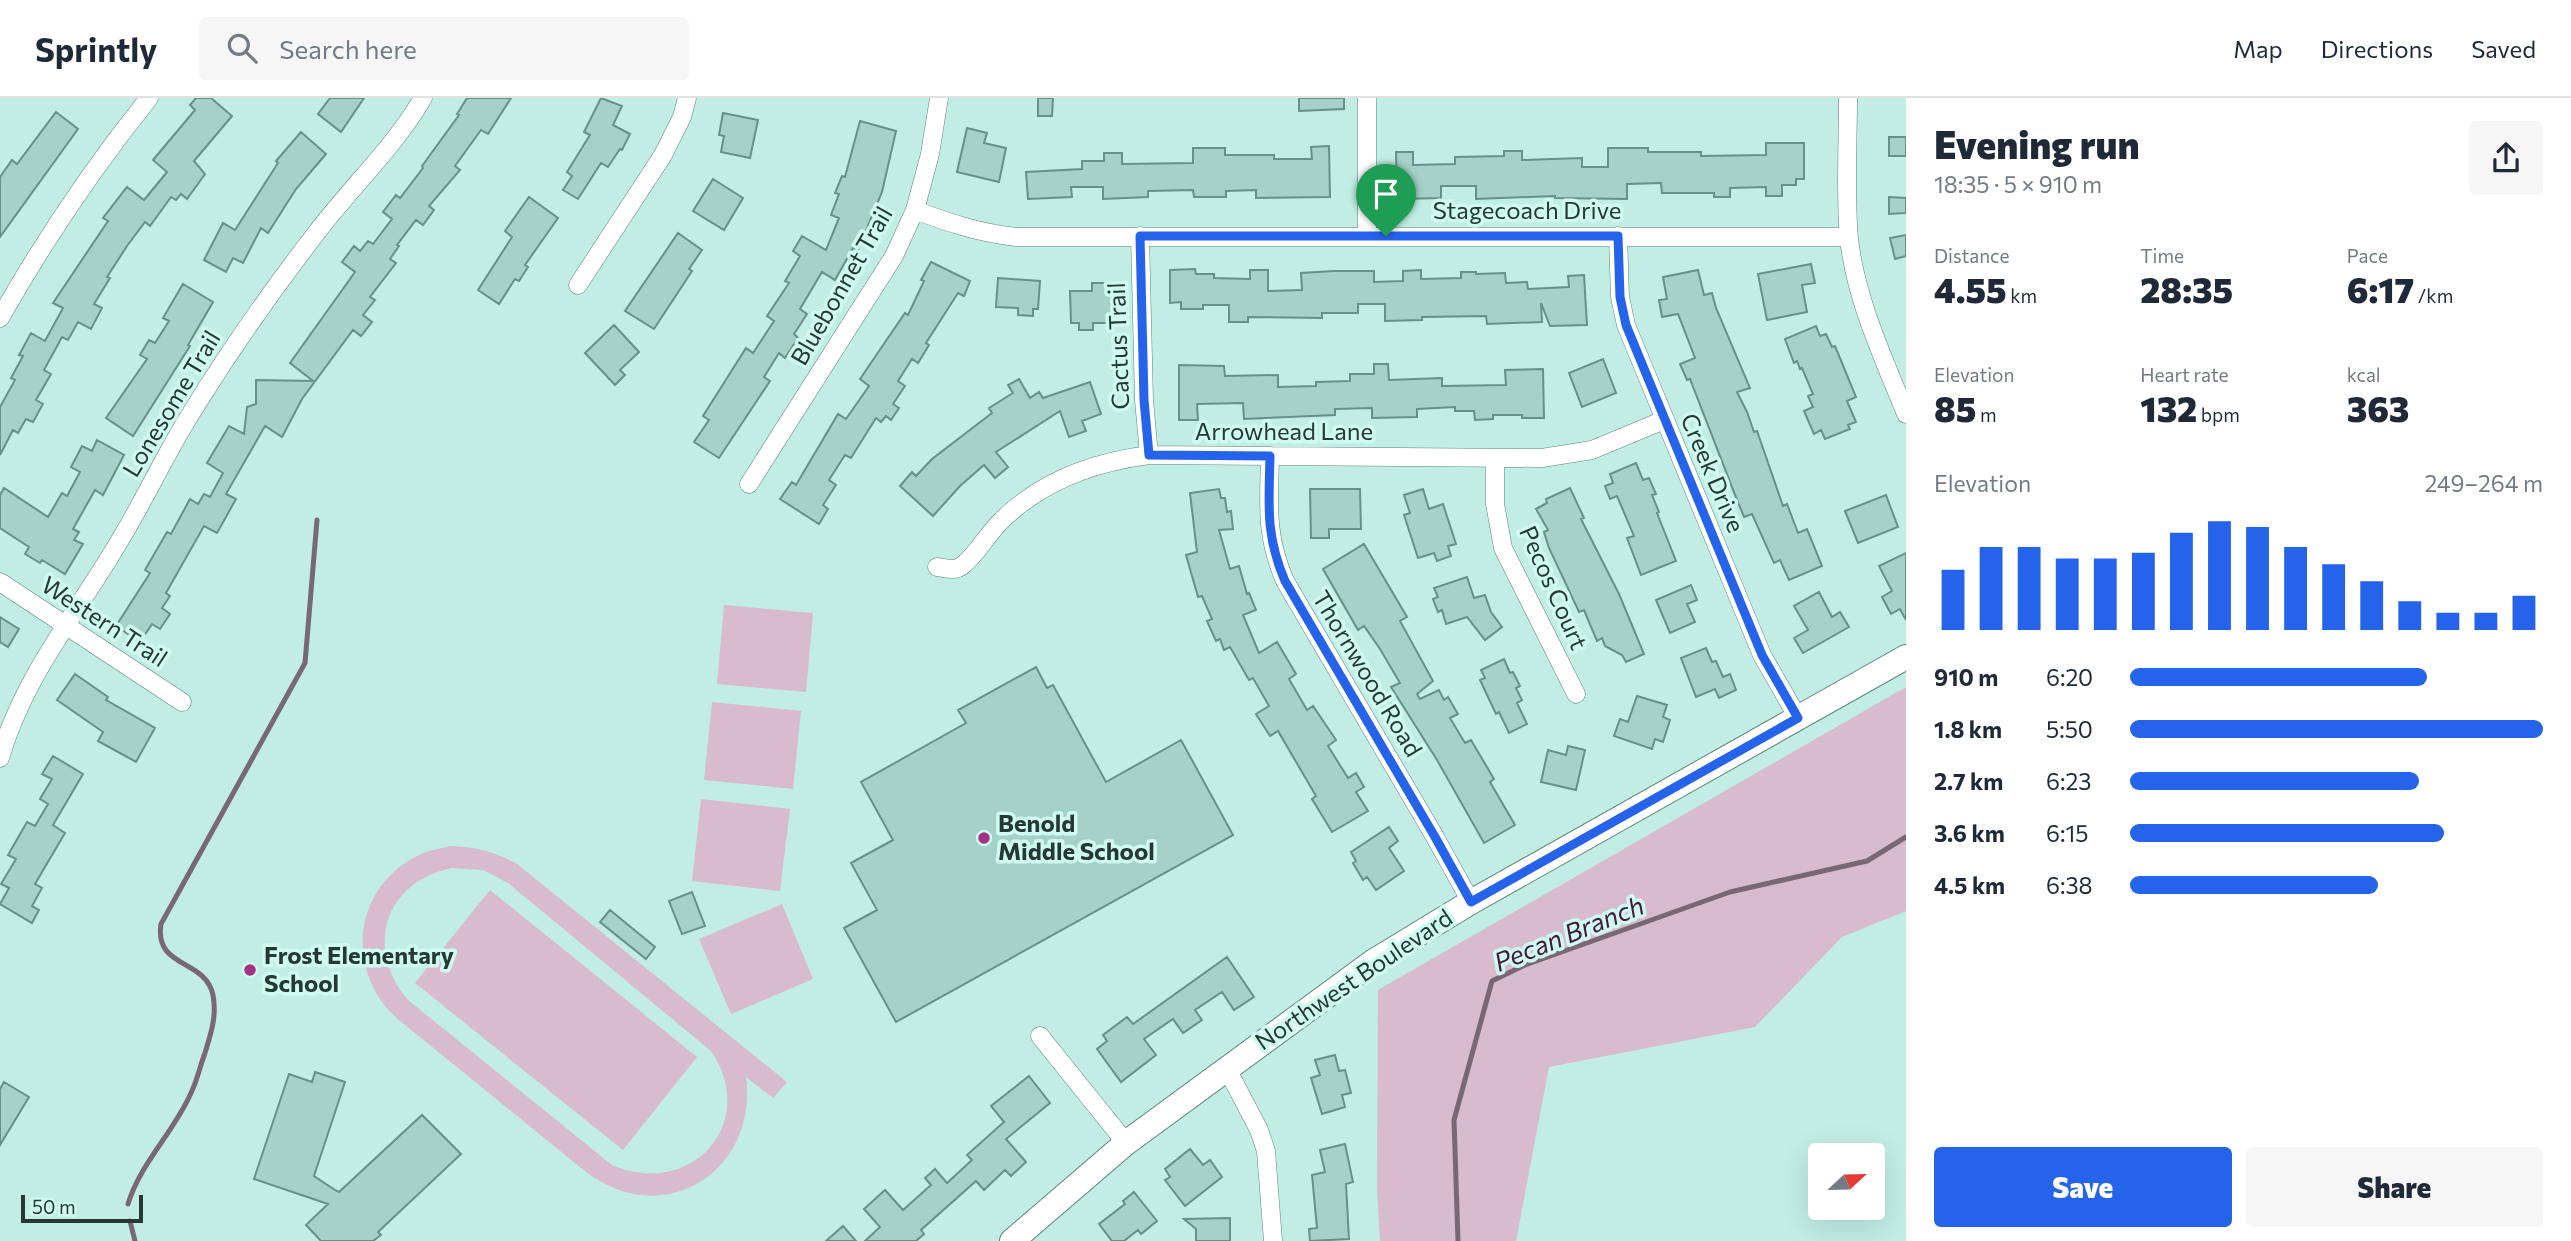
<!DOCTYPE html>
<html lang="en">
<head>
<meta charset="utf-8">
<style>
	:root { --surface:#fff; --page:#f6f6f7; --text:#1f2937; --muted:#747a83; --line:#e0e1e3; --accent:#2563eb }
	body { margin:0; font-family:Commissioner,sans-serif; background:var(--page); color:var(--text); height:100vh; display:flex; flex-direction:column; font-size:26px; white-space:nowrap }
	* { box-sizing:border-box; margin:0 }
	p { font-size:23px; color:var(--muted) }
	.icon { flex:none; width:38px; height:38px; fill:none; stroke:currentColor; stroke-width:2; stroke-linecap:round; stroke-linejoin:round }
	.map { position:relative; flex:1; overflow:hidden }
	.side { display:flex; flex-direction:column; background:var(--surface); width:665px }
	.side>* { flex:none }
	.needle { width:46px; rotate:68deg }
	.tools { position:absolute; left:1808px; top:1045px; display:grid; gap:14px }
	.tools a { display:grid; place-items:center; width:77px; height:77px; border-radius:7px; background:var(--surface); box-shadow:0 7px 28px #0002; font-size:35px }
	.scale { position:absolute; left:21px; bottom:18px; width:122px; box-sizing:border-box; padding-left:7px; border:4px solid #263834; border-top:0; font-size:19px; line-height:24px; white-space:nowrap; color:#263834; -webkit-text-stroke:5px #cefaf1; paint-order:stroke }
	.pin { position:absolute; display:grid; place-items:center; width:60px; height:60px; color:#fff; margin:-72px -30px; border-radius:50% 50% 50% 0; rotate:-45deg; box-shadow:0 0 7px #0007 }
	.pin .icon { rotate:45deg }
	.round { display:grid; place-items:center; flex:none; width:74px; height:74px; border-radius:7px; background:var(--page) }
	.summary { display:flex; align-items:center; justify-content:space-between; height:119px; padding:0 28px }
	h1 { font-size:38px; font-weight:800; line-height:52px }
	.metrics { display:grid; grid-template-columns:repeat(3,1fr); gap:10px; height:119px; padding:7px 28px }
	.metrics div { display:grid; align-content:center }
	.metrics b { font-size:35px; font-weight:800 }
	.metrics small { font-size:19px; font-weight:400 }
	.metrics p { font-size:19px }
	.chart { height:196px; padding:14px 28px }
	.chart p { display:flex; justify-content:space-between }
	.chart svg { width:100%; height:126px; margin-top:7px; stroke:var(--accent); stroke-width:6 }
	.button { display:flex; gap:14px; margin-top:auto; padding:14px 28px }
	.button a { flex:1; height:80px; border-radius:7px; background:var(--accent); color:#fff; font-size:28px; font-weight:800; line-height:80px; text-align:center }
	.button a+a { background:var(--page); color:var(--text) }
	ul { padding:0 28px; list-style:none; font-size:23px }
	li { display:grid; grid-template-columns:112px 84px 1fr; align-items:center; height:52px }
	li i { height:18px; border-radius:9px; background:var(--accent) }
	header { display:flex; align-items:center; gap:42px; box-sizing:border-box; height:98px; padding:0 35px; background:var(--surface); border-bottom:2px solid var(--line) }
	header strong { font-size:33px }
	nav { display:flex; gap:38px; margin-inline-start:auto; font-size:24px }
	.search { width:490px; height:63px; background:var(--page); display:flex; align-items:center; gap:18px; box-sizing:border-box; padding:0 24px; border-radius:7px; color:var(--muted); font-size:26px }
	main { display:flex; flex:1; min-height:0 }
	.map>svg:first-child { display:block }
	.green { fill:#d8bbcd; fill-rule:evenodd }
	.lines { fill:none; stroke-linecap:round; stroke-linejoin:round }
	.stream { stroke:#786874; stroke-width:5 }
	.building { fill:#a6d1c8; stroke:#679188; stroke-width:2 }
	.street-casing { stroke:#5b857d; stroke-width:19 }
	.secondary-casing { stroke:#5b857d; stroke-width:26 }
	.street { stroke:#fff; stroke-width:18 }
	.secondary { stroke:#fff; stroke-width:24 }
	.route-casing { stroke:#fff; stroke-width:14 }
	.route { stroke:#2563eb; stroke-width:9 }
	.poi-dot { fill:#a62f87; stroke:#cefaf1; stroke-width:2.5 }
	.labels { text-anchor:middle; stroke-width:7; stroke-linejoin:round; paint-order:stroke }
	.street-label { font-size:24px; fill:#263834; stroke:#cefaf1 }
	.poi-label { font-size:24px; font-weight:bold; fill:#263834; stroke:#cefaf1; text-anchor:start }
	.water-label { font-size:26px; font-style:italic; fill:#441a38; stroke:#cefaf1 }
</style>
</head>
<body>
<header>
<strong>Sprintly</strong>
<div class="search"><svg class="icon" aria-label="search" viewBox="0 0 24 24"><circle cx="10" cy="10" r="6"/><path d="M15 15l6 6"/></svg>Search here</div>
<nav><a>Map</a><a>Directions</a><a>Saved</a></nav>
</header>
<main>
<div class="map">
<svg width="1906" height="1143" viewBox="0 0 1906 1143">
	<rect width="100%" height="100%" fill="#c1ede4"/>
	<path class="green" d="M724,507L813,515L806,594L717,586Z
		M1906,589V813L1842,839L1755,929L1549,969L1516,1143H1380L1377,1092L1378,892Z
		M712,604L801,613L793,691L704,682Z
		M701,701L790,711L780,793L692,783Z
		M450,748C476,749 494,753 517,766L787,984L773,1000L746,979C758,1074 664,1133 586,1074L399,922C344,875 352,789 419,757C429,752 440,751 450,748ZM452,770L483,772L508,785L711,953C760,1025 691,1101 612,1067L408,902C364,850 384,784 452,770Z
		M490,792L697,959L623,1052L415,885Z
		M782,806L813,881L731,916L699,841Z"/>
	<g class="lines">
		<path class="stream" d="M128,1106C141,1064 174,1034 191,995C197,983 200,968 205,955C211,935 217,918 213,897C205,860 154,871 161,826L305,565L317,422
			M130,1123L135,1143
			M1458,1143L1454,1022L1492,883L1525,867L1730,794L1867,763L1906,739"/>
	</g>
	<path class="building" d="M196,0H211L232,18L194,63L205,76L187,101L181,96L176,102L171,99L150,128L145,124L127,148L107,179L110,180L94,206L102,210L91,231L78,224L68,242L62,239L44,272L51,276L36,302L43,306L33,324L26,321L18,335L13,332L0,357V309L15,282L11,280L23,258L19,257L31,235L45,243L63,210L53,205L108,123L103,120L127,89L144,102L167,74L153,62L195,12L190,7Z
		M330,0H364L341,34L318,16Z
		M467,0H511L488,36L481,32L455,68L460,72L429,108L434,112L423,127L416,122L397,147L399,148L390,161L396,165L370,199L375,202L363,217L372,224L361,238L353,232L302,301L282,339L265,328L226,396L236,401L217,435L204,428L166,495L170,498L162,510L170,516L160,531L152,526L140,544L116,528L150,475L145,472L167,434L171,436L190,401L198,406L204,396L210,399L223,375L207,365L229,328L244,336L247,309L256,306V282L313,283L290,265L355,174L342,164L354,148L360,153L368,143L373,146L392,121L383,114L396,97L400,100L423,70L422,68L459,17L457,16Z
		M601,0L622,8L613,27L630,36L622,52L620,51L608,69L601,65L578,101L563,92L572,78L567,74L590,37L584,34Z
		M1038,0H1053L1052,18H1038Z
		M1299,0H1344V11L1299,13Z
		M56,14L78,31L0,139V79L12,62L17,66Z
		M723,15L758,22L750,60L721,54L724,38L719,37Z
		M860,23L896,33L882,94L858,152L853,150L835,182L822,174L800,211L807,216L794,236L798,240L785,260L779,255L764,279L770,283L719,360L694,344L709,322L703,318L746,250L753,255L774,223L767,218L789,185L785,183L800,158L793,153L802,138L826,152L839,120L831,117L839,96L835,95L842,78L845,79Z
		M967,30L987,35L984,45L1006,50L999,84L957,74Z
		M301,34L326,56L296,91L268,135L261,130L243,165L233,160L226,174L204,162L223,125L235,132L278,65L276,63Z
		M1889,39H1906V58H1889Z
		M1766,45H1804V81H1796V87H1782V98H1766V89L1730,90V99H1714V95H1662L1661,85L1627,86V101L1555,100V98L1476,101V88H1441V100L1397,101L1396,54H1413V67L1455,66V59L1504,58V53H1522V62L1582,60V69H1608V50H1648V54H1701V58L1766,57Z
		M1329,48L1330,99L1256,100V92L1226,93V99H1194L1193,92L1148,93V99L1103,101V89H1071L1072,99L1028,101L1026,74L1082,71V63H1104V55H1122V66L1193,65V50H1225V57H1274V61H1312L1311,49Z
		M713,81L743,100L724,132L693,113Z
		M529,99L558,120L525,167L528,169L519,183L515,181L499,206L478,192L512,139L505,133Z
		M1889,99L1906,100V115L1889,116Z
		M678,135L702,152L689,171L692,173L654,231L625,213Z
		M1906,137V158L1895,161L1890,140Z
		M931,164L970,183L964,198L958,195L926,245L929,247L918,265L912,261L898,283L905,288L893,306L899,310L891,322L886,318L881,324L876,320L851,360L845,357L829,382L836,387L823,407L828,411L819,426L780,401L792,384L796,387L838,316L846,321L869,288L860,281L905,215L908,217L924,183L921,182Z
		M1811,166L1815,185L1802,187L1807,214L1767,222L1758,176Z
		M1195,171L1196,176H1214V180L1250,181V172H1268V193L1302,192L1301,175L1334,173H1374V184L1403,183V173L1421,172V181L1461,180V174H1476V176L1505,175L1506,185L1527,184L1528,191L1569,189L1568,178L1584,177L1587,227L1550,228L1541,205L1542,224L1487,226L1486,218L1422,219V222L1385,223V206H1358V215H1322V220L1248,219V224H1229V207H1203V211H1181V204L1170,205V172Z
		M1698,172L1704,197L1712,195L1716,210L1750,290L1737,294L1747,314L1754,334L1757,333L1783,408L1787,406L1798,435L1807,431L1822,468L1789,482L1780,462L1774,465L1752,416L1744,419L1737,402L1690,281L1687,282L1680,266L1695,260L1678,216L1662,219L1659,202L1667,201L1663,179Z
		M998,180L1040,183L1038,211H1033V218L1018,217V210L996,209Z
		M1092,185H1113L1114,225H1093V232H1079V225H1071L1070,193H1092Z
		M183,186L213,204L188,247L190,248L133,338L106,320L147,261L140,257L149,242L155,245L169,223L163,220Z
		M614,227L639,254L620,272L625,277L615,287L585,255Z
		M1816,228L1820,238L1826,236L1832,249L1835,248L1856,299L1847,303L1856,324L1848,327L1850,331L1825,341L1821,332L1814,336L1804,313L1813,309L1808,298L1813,296L1802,270L1800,271L1797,263L1794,265L1785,241Z
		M1603,261L1616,295L1582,309L1569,275Z
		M1374,266H1388L1389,282L1442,280V288L1506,287L1505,272L1543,271L1544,320H1522V317H1493V321L1475,322L1474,313H1455V309L1417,311V319L1372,320V310L1335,311V317L1244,321L1243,305L1197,306L1198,322H1179V267L1224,268L1225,278L1278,277V289L1316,288V284L1350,283V276H1374Z
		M1019,281L1030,300L1039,294L1043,300L1090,284L1101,316L1082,323L1086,333L1069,339L1060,313L996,354L1008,369L995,380L984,367L960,388L933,418L900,388L912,374L916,378L932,361L992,315L989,310L1013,295L1008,287Z
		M97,342L124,357L103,397L95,392L73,431L79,434L74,442L83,446L65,476L42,462L40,465L25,456L29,449L0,430V397L4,390L48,419L62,395L67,398L80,374L71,369L82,348L92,353Z
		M1636,365L1643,382L1649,380L1656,396L1652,397L1659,414L1657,415L1676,463L1641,477L1627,440L1634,438L1617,398L1610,401L1605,388L1613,385L1610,376Z
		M1570,390L1584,420L1581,421L1619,496L1644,556L1626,564L1622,557L1605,548L1602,540L1597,543L1584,512L1579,514L1549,450L1544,434L1548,432L1536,411L1547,405L1546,401Z
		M1219,391L1221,400H1225L1227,414L1231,413L1233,431L1219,432L1230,471L1239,468L1247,496L1249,495L1256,512L1243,517L1259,555L1277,544L1296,576L1289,581L1307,612L1313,608L1336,642L1328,648L1348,680L1356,675L1364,689L1356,694L1368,713L1332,734L1312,701L1316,698L1278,633L1270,638L1256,616L1269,608L1253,580L1249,582L1230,549L1224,552L1220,541L1216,543L1207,523L1212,521L1202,498L1198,499L1186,457L1197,454L1190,395Z
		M1310,391H1360L1361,431H1329V440H1311Z
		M1423,391L1429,411L1443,406L1456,446L1448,448L1451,458L1437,463L1434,455L1418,460L1404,417L1410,415L1404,397Z
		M1886,397L1898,429L1858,445L1845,413Z
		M1364,446L1407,519L1400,523L1433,583L1417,596L1420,601L1439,592L1444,602L1448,599L1458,616L1450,620L1465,645L1471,642L1494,681L1490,684L1515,727L1484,745L1437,662L1391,589L1400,585L1380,551L1364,528L1358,532L1323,471Z
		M1906,455V522L1900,511L1891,516L1882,499L1892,493L1879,468Z
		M1467,479L1474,500L1485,497L1491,514L1502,529L1485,542L1467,519L1446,526L1442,512L1438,514L1433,501L1438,499L1434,490Z
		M1691,487L1697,502L1687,506L1695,524L1670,535L1656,502Z
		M1819,494L1832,519L1840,514L1849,529L1803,555L1794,540L1808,532L1794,508Z
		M0,519L19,531L8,549L0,544Z
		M1706,550L1712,564L1716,563L1723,579L1730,576L1736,592L1719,600L1715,591L1696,599L1681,560Z
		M1504,561L1510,575L1513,574L1520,588L1516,590L1522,602L1517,605L1527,626L1509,635L1499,614L1496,616L1480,582L1485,580L1481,572Z
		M1036,569L1047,590L1053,587L1106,684L1181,642L1233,737L896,924L844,830L877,812L851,765L893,742L861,684L966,625L958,612Z
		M75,576L108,599L106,602L155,630L136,664L98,643L103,634L57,602Z
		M1637,598L1667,607L1663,619L1670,622L1663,644L1655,641L1652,651L1614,638L1620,621L1628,624Z
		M1568,648L1585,652L1576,692L1541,684L1548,652L1566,657Z
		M53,658L83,676L53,727L65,735L35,786L42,790L32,808L39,812L32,825L0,806L9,790L1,786L16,761L8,757L27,724L35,728L48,706L40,701L52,681L42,676Z
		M1389,729L1398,743L1389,750L1404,773L1376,792L1367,779L1363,782L1353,765L1356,763L1351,754Z
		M692,794L705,828L682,836L669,803Z
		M610,812L655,849L646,861L600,824Z
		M1227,859L1254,899L1234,912L1222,894L1195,912L1202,922L1183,935L1173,921L1144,941L1156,957L1121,984L1097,951L1107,943L1103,937L1127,919L1133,926Z
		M1335,957L1339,973L1345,972L1351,995L1342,997L1345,1009L1322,1016L1311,980L1320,977L1315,962Z
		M315,974L345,984L314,1078L335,1092L339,1094L422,1017L461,1056L378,1134L381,1137L373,1143H321L306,1127L328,1106L254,1081L289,976L312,984Z
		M1029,978L1050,1005L1006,1041L1026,1064L1011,1078L1005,1072L984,1092L976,1083L921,1132L924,1136L916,1143H865L880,1129L864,1111L885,1092L903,1112L931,1087L925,1080L935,1071L947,1085L972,1062L967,1057L1004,1024L991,1008Z
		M4,984L29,999L0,1047V991Z
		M1345,1046L1353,1084L1346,1086L1349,1141L1310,1143L1309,1131L1317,1130L1312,1077L1325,1074L1320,1052Z
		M1190,1051L1203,1067L1210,1062L1222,1079L1185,1108L1165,1082L1170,1079L1165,1071Z
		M1134,1094L1157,1123L1141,1136L1138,1132L1124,1143H1112L1099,1126L1125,1106L1123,1103Z
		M1230,1120V1143H1196V1131L1184,1121Z
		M843,1128L856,1143H826Z"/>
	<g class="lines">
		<g class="street-casing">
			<path id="street" d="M1367,0V138
				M1848,0C1848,44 1845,98 1849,141C1856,202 1883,259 1906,316
				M915,112C949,125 980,135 1016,139H1849
				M1140,138L1144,302L1149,357
				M1618,138L1620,199L1626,227L1762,557L1798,620
				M578,187L663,57L682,19L687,0
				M0,220C45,141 91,72 149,0
				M1270,358C1269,406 1265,437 1285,483L1435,739L1471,804
				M1495,360V406L1503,450L1576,596
				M749,386L894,158L915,112L930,56L939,0
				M937,469C946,470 955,474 963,467C978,455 988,435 1002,422C1043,382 1094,364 1149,357L1542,360L1592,352L1664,322
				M0,484L182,604
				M0,660C23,579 78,514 120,442C145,401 165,357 190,317C228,255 270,195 314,138C349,91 393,51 423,0
				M1040,938L1126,1045
				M1226,969L1259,1032L1266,1053L1273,1143"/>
		</g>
		<g class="secondary-casing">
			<path id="secondary" d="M1012,1143L1126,1045L1374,863L1471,804L1906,559"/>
		</g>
		<use href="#street" class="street"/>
		<use href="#secondary" class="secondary"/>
	</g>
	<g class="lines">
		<g class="route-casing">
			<path id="route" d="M1140,138H1618L1620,199L1626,227L1762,557L1798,620L1471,804L1435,739L1285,483C1265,437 1269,406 1270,358L1149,357L1144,302Z"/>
		</g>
		<use href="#route" class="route"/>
	</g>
	<g class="poi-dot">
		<circle cx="984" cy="740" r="7"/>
		<circle cx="250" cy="872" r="7"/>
	</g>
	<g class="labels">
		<g class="street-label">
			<text x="1527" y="121">Stagecoach Drive</text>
			<text transform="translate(842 188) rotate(-60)" y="8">Bluebonnet Trail</text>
			<text transform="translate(1119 248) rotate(-92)" y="8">Cactus Trail</text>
			<text transform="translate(172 306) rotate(-59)" y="8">Lonesome Trail</text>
			<text x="1284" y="342">Arrowhead Lane</text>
			<text transform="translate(1712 375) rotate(67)" y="8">Creek Drive</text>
			<text transform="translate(1553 490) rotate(66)" y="8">Pecos Court</text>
			<text transform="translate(104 524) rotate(33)" y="8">Western Trail</text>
			<text transform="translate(1367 576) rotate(59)" y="8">Thornwood Road</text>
			<text transform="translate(1354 882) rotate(-34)" y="8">Northwest Boulevard</text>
		</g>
		<g class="poi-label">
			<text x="998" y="734">Benold<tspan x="998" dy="28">Middle School</tspan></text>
			<text x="264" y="866">Frost Elementary<tspan x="264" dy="28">School</tspan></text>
		</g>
		<g class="water-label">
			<text transform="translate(1569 836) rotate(-22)" y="9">Pecan Branch</text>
		</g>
	</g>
</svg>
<div class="tools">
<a><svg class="needle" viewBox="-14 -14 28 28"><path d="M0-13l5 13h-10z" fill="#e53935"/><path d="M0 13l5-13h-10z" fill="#747a83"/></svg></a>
</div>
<div class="scale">50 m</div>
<div class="pin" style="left:1386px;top:138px;background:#1e9e55"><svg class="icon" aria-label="arrive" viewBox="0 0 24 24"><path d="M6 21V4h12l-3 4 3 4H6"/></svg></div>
</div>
<section class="side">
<div class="summary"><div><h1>Evening run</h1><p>18:35 · 5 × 910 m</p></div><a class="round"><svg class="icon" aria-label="share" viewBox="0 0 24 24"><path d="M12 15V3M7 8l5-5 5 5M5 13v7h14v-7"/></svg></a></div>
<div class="metrics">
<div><p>Distance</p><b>4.55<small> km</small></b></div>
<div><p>Time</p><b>28:35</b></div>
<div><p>Pace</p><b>6:17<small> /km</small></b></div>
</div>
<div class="metrics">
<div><p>Elevation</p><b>85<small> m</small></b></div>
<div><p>Heart rate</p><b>132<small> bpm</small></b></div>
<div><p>kcal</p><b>363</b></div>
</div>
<div class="chart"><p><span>Elevation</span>249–264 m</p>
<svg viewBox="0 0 160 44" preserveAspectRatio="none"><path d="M5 44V23M15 44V15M25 44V15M35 44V19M45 44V19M55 44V17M65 44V10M75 44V6M85 44V8M95 44V15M105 44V21M115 44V27M125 44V34M135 44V38M145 44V38M155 44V32"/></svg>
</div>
<ul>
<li><b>910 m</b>6:20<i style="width:72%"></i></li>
<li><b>1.8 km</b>5:50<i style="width:100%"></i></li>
<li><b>2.7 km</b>6:23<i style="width:70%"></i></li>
<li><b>3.6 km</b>6:15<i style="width:76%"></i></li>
<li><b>4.5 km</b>6:38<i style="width:60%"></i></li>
</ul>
<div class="button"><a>Save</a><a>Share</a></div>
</section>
</main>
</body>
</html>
